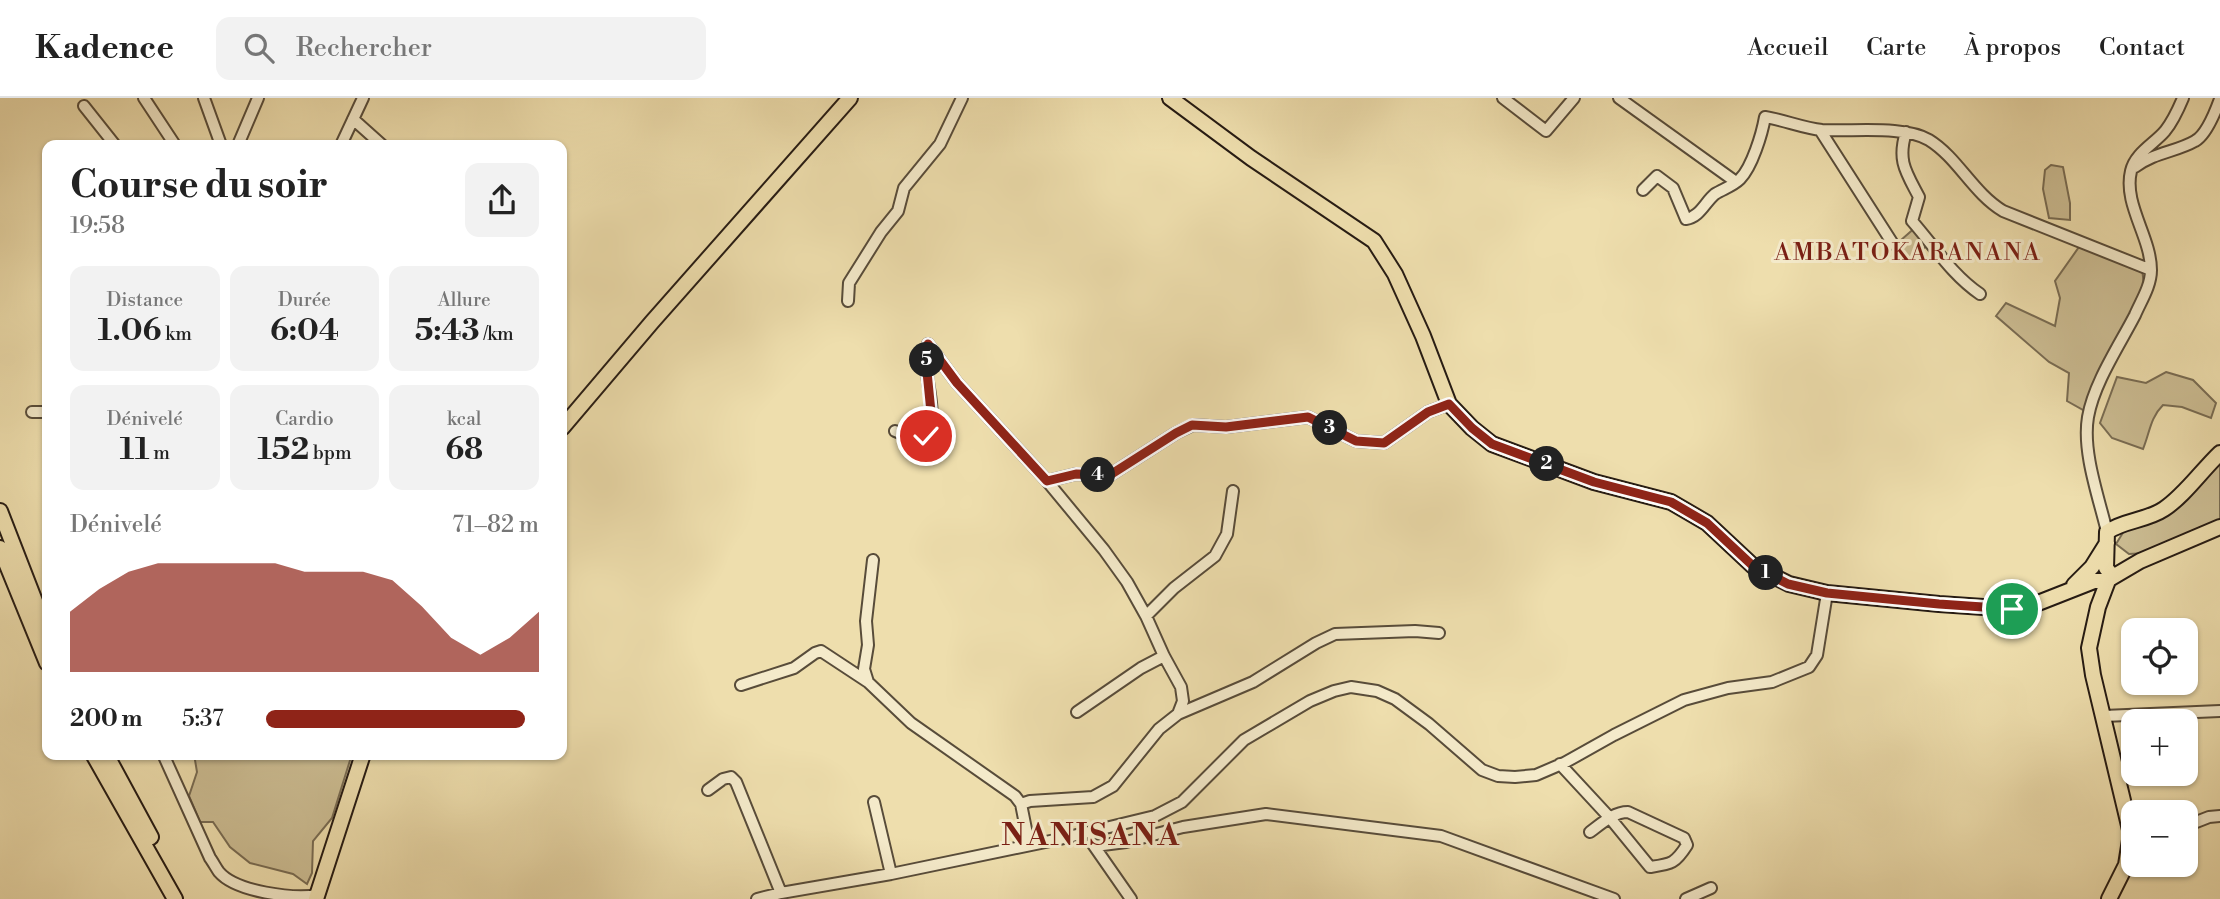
<!DOCTYPE html>
<html lang="fr">
<head>
<meta charset="utf-8">
<style>
	:root { --surface:#fff; --page:#f2f2f2; --text:#222; --muted:#767676; --line:#e0e0e0; --accent:#8f2418 }
	body { margin:0; font-family:"Libre Bodoni",serif; background:var(--page); color:var(--text); height:100vh; display:flex; flex-direction:column; font-size:26px; white-space:nowrap }
	* { box-sizing:border-box; margin:0 }
	p { font-size:23px; color:var(--muted) }
	.icon { flex:none; width:38px; height:38px; fill:none; stroke:currentColor; stroke-width:2; stroke-linecap:round; stroke-linejoin:round }
	.map { position:relative; flex:1; overflow:hidden }
	.drawer { position:absolute; left:42px; top:42px; width:525px; height:620px; display:flex; flex-direction:column; background:var(--surface); border-radius:14px; box-shadow:0 2px 5px #0004 }
	.drawer>* { flex:none }
	.fabs { position:absolute; left:2121px; top:520px; display:grid; gap:14px }
	.fabs a { display:grid; place-items:center; width:77px; height:77px; border-radius:14px; background:var(--surface); box-shadow:0 2px 5px #0004; font-size:35px }
	.pin { position:absolute; display:grid; place-items:center; width:60px; height:60px; color:#fff; margin:-30px; border:4px solid #fff; border-radius:50%; box-shadow:0 2px 7px #0007 }
	.km { position:absolute; width:35px; height:35px; margin:-18px; border-radius:50%; background:#222; color:#fff; font-size:19px; line-height:35px; text-align:center }
	.round { display:grid; place-items:center; flex:none; width:74px; height:74px; border-radius:14px; background:var(--page) }
	.summary { display:flex; align-items:center; justify-content:space-between; height:119px; padding:0 28px }
	h1 { font-size:38px; font-weight:700; line-height:52px }
	.figures { display:grid; grid-template-columns:repeat(3,1fr); gap:10px; height:119px; padding:7px 28px }
	.figures div { display:grid; align-content:center; border-radius:14px; background:var(--page); text-align:center }
	.figures b { font-size:30px; font-weight:700 }
	.figures small { font-size:19px; font-weight:400 }
	.figures p { font-size:19px }
	.chart { height:196px; padding:14px 28px }
	.chart p { display:flex; justify-content:space-between }
	.chart svg { width:100%; height:126px; margin-top:7px; fill:var(--accent); opacity:.7 }
	ul { padding:0 28px; list-style:none; font-size:23px }
	li { display:grid; grid-template-columns:112px 84px 1fr; align-items:center; height:52px }
	li i { height:18px; border-radius:9px; background:var(--accent) }
	header { display:flex; align-items:center; gap:42px; box-sizing:border-box; height:98px; padding:0 35px; background:var(--surface); border-bottom:2px solid var(--line) }
	header strong { font-size:33px }
	nav { display:flex; gap:38px; margin-inline-start:auto; font-size:24px }
	.search { width:490px; height:63px; background:var(--page); display:flex; align-items:center; gap:18px; box-sizing:border-box; padding:0 24px; border-radius:14px; color:var(--muted); font-size:26px }
	.map>svg:first-child { display:block }
	.green { fill:#ccbd93; stroke:#796c53; stroke-width:2 }
	.lines { fill:none; stroke-linecap:round; stroke-linejoin:round }
	.minor-casing { stroke:#584c3a; stroke-width:14 }
	.major-casing { stroke:#261b13; stroke-width:18 }
	.minor { stroke:#f4eaca; stroke-width:10 }
	.major { stroke:#eedead; stroke-width:14 }
	.route-casing { stroke:#fff; stroke-width:14 }
	.route { stroke:#8f2418; stroke-width:9 }
	.labels { text-anchor:middle; stroke-width:6; stroke-linejoin:round; paint-order:stroke }
	.neighbourhood-label { font-size:24px; letter-spacing:2px; fill:#7a1f14; stroke:#f4eaca }
	.district-label { font-size:30px; font-weight:bold; letter-spacing:2px; fill:#7a1f14; stroke:#f4eaca }
</style>
</head>
<body>
<header>
<strong>Kadence</strong>
<div class="search"><svg class="icon" aria-label="search" viewBox="0 0 24 24"><circle cx="10" cy="10" r="6"/><path d="M15 15l6 6"/></svg>Rechercher</div>
<nav><a>Accueil</a><a>Carte</a><a>À propos</a><a>Contact</a></nav>
</header>
<div class="map">
<svg width="2220" height="801" viewBox="0 0 2220 801">
	<rect width="100%" height="100%" fill="#eedead"/>
	<filter id="stains"><feTurbulence type="fractalNoise" baseFrequency=".00286" numOctaves="4"/><feColorMatrix values="0 0 0 0 .2 0 0 0 0 .09 0 0 0 0 .02 0 0 0 .5 -.17"/></filter>
	<radialGradient id="worn" r=".72"><stop offset=".6" stop-color="#630" stop-opacity="0"/><stop offset="1" stop-color="#630" stop-opacity=".3"/></radialGradient>
	<path class="green" d="M2051,67L2063,69L2070,105V122L2049,120L2043,91L2045,72Z
		M1917,128L1931,145L1905,164L1893,149Z
		M2079,149L2124,162L2142,170L2144,188L2085,313L2067,303L2069,275L2049,264L1996,218L2006,205L2055,228L2060,200L2055,183Z
		M2166,274L2193,282L2216,305L2211,320L2182,309L2163,307C2150,320 2150,334 2143,351L2112,340L2100,325L2117,279L2146,285Z
		M2214,361H2220V424L2146,455L2129,456L2116,446L2124,433L2164,420Z
		M194,656H352L332,720L313,743L312,775L307,786L293,776L250,765L230,749L213,724H200L189,698L197,674Z"/>
	<g class="lines">
		<g class="minor-casing">
			<path id="minor" d="M144,0L175,47
				M204,0L221,47
				M1503,0L1546,33L1574,0
				M1619,0L1736,84
				M84,8L115,47
				M353,21L382,47
				M1820,32L1893,146
				M1906,34C1897,63 1906,74 1919,99L1912,123C1934,148 1952,177 1980,196
				M238,47L258,0
				M341,47L363,0
				M2135,69C2155,54 2176,54 2195,43C2206,37 2216,12 2220,1
				M1643,92L1657,78L1673,90L1686,121C1700,119 1705,104 1715,96C1723,91 1733,88 1740,81C1752,69 1762,36 1765,19C1784,22 1803,30 1822,32C1851,34 1905,27 1929,42C1958,60 1973,95 2003,113L2151,172
				M848,203L849,185L881,134L898,113L904,90L940,46L962,0
				M928,246L957,285L1047,383L1104,452L1127,484L1146,518L1164,558L1181,589L1183,603L1178,616L1159,631L1113,688L1093,699L1030,703L1021,706
				M32,314H47
				M895,333L919,343C941,328 928,296 927,274C927,265 928,255 928,246
				M1047,383L1076,376L1110,377L1176,335L1193,327L1226,329L1308,319L1356,343L1384,345L1428,314L1449,306
				M2107,434C2099,400 2082,354 2088,319C2094,285 2119,248 2135,217C2141,203 2151,188 2151,172C2151,139 2123,106 2131,73C2135,55 2154,46 2165,33C2173,23 2178,12 2183,0
				M873,462L866,523L868,547L864,571L868,584L911,625L1015,698L1021,706L1029,746
				M1146,518L1174,490L1215,458L1227,436L1233,393
				M741,587L794,570L815,555L821,553L868,584
				M1077,614L1141,570L1164,558
				M1178,616L1253,584L1316,545L1335,536L1415,533L1439,535
				M2104,618L2220,613
				M163,656L210,760C213,764 216,770 219,774C236,794 293,801 318,797
				M1560,666L1610,720L1650,769C1671,766 1675,766 1687,747L1684,740L1628,714C1614,714 1602,725 1590,734
				M708,692L723,681L731,679L736,684L781,795
				M874,704L891,776
				M2186,728L2209,719L2220,718
				M1092,745L1131,801
				M1095,748L1126,744L1183,729L1266,716L1441,738L1614,801
				M757,801L781,795L891,776L1060,741L1155,718L1182,704L1244,642L1310,603L1334,593L1351,589L1377,593L1395,601L1429,626L1482,672L1498,678L1515,679L1536,677L1564,665L1614,637L1684,602L1728,590L1772,584L1809,569L1817,557L1827,495
				M1686,801L1711,790"/>
		</g>
		<g class="major-casing">
			<path id="major" d="M1170,0L1251,60L1374,143L1395,176L1423,238L1449,306L1472,330L1492,346L1594,384L1671,404L1707,425L1753,468L1789,486L1827,495L1939,506L2013,511L2038,505L2094,483H2106L2140,463L2220,429
				M562,330L652,224L850,0
				M0,413L47,534
				M0,450L47,565
				M2109,480L2110,475L2106,470L2107,434C2124,422 2146,423 2164,411C2184,398 2202,372 2220,355
				M2074,487L2092,469L2107,445
				M93,656L175,801
				M106,656L151,739
				M316,801L363,656
				M2109,801L2126,767L2131,736L2093,577L2089,550L2098,509L2109,480"/>
		</g>
		<use href="#minor" class="minor"/>
		<use href="#major" class="major"/>
	</g>
	<g class="lines">
		<g class="route-casing">
			<path id="route" d="M926,338L932,324L927,274L928,246L957,285L1047,383L1076,376L1110,377L1176,335L1192,327L1226,329L1308,319L1356,343L1384,345L1428,314L1449,306L1472,330L1492,346L1594,384L1671,404L1707,425L1753,468L1788,486L1827,495L1939,506L2012,511"/>
		</g>
		<use href="#route" class="route"/>
	</g>
	<g class="labels">
		<g class="neighbourhood-label">
			<text x="1908" y="162">AMBATOKARANANA</text>
		</g>
		<g class="district-label">
			<text x="1091" y="747">NANISANA</text>
		</g>
	</g>
	<rect width="100%" height="100%" filter="url(#stains)"/>
	<rect width="100%" height="100%" fill="url(#worn)"/>
</svg>
<div class="fabs">
<a><svg class="icon" aria-label="locate" viewBox="0 0 24 24"><circle cx="12" cy="12" r="6"/><path d="M12 2v4M12 18v4M2 12h4M18 12h4"/></svg></a>
<a>+</a>
<a>−</a>
</div>
<div class="pin" style="left:2012px;top:511px;background:#1e9e55"><svg class="icon" aria-label="arrive" viewBox="0 0 24 24"><path d="M6 21V4h12l-3 4 3 4H6"/></svg></div>
<div class="pin" style="left:926px;top:338px;background:#d93025"><svg class="icon" aria-label="check" viewBox="0 0 24 24"><path d="M5 12l5 5 9-10"/></svg></div>
<b class="km" style="left:1766px;top:475px">1</b>
<b class="km" style="left:1547px;top:366px">2</b>
<b class="km" style="left:1330px;top:330px">3</b>
<b class="km" style="left:1098px;top:377px">4</b>
<b class="km" style="left:927px;top:262px">5</b>
<section class="drawer">
<div class="summary"><div><h1>Course du soir</h1><p>19:58</p></div><a class="round"><svg class="icon" aria-label="share" viewBox="0 0 24 24"><path d="M12 15V3M7 8l5-5 5 5M5 13v7h14v-7"/></svg></a></div>
<div class="figures">
<div><p>Distance</p><b>1.06<small> km</small></b></div>
<div><p>Durée</p><b>6:04</b></div>
<div><p>Allure</p><b>5:43<small> /km</small></b></div>
</div>
<div class="figures">
<div><p>Dénivelé</p><b>11<small> m</small></b></div>
<div><p>Cardio</p><b>152<small> bpm</small></b></div>
<div><p>kcal</p><b>68</b></div>
</div>
<div class="chart"><p><span>Dénivelé</span>71–82 m</p>
<svg viewBox="0 0 160 44" preserveAspectRatio="none"><path d="M0 44V23L10 15L20 9L30 6L40 6L50 6L60 6L70 6L80 9L90 9L100 9L110 12L120 21L130 32L140 38L150 32L160 23V44z"/></svg>
</div>
<ul>
<li><b>200 m</b>5:37<i style="width:95%"></i></li>
</ul>
</section>
</div>
</body>
</html>
